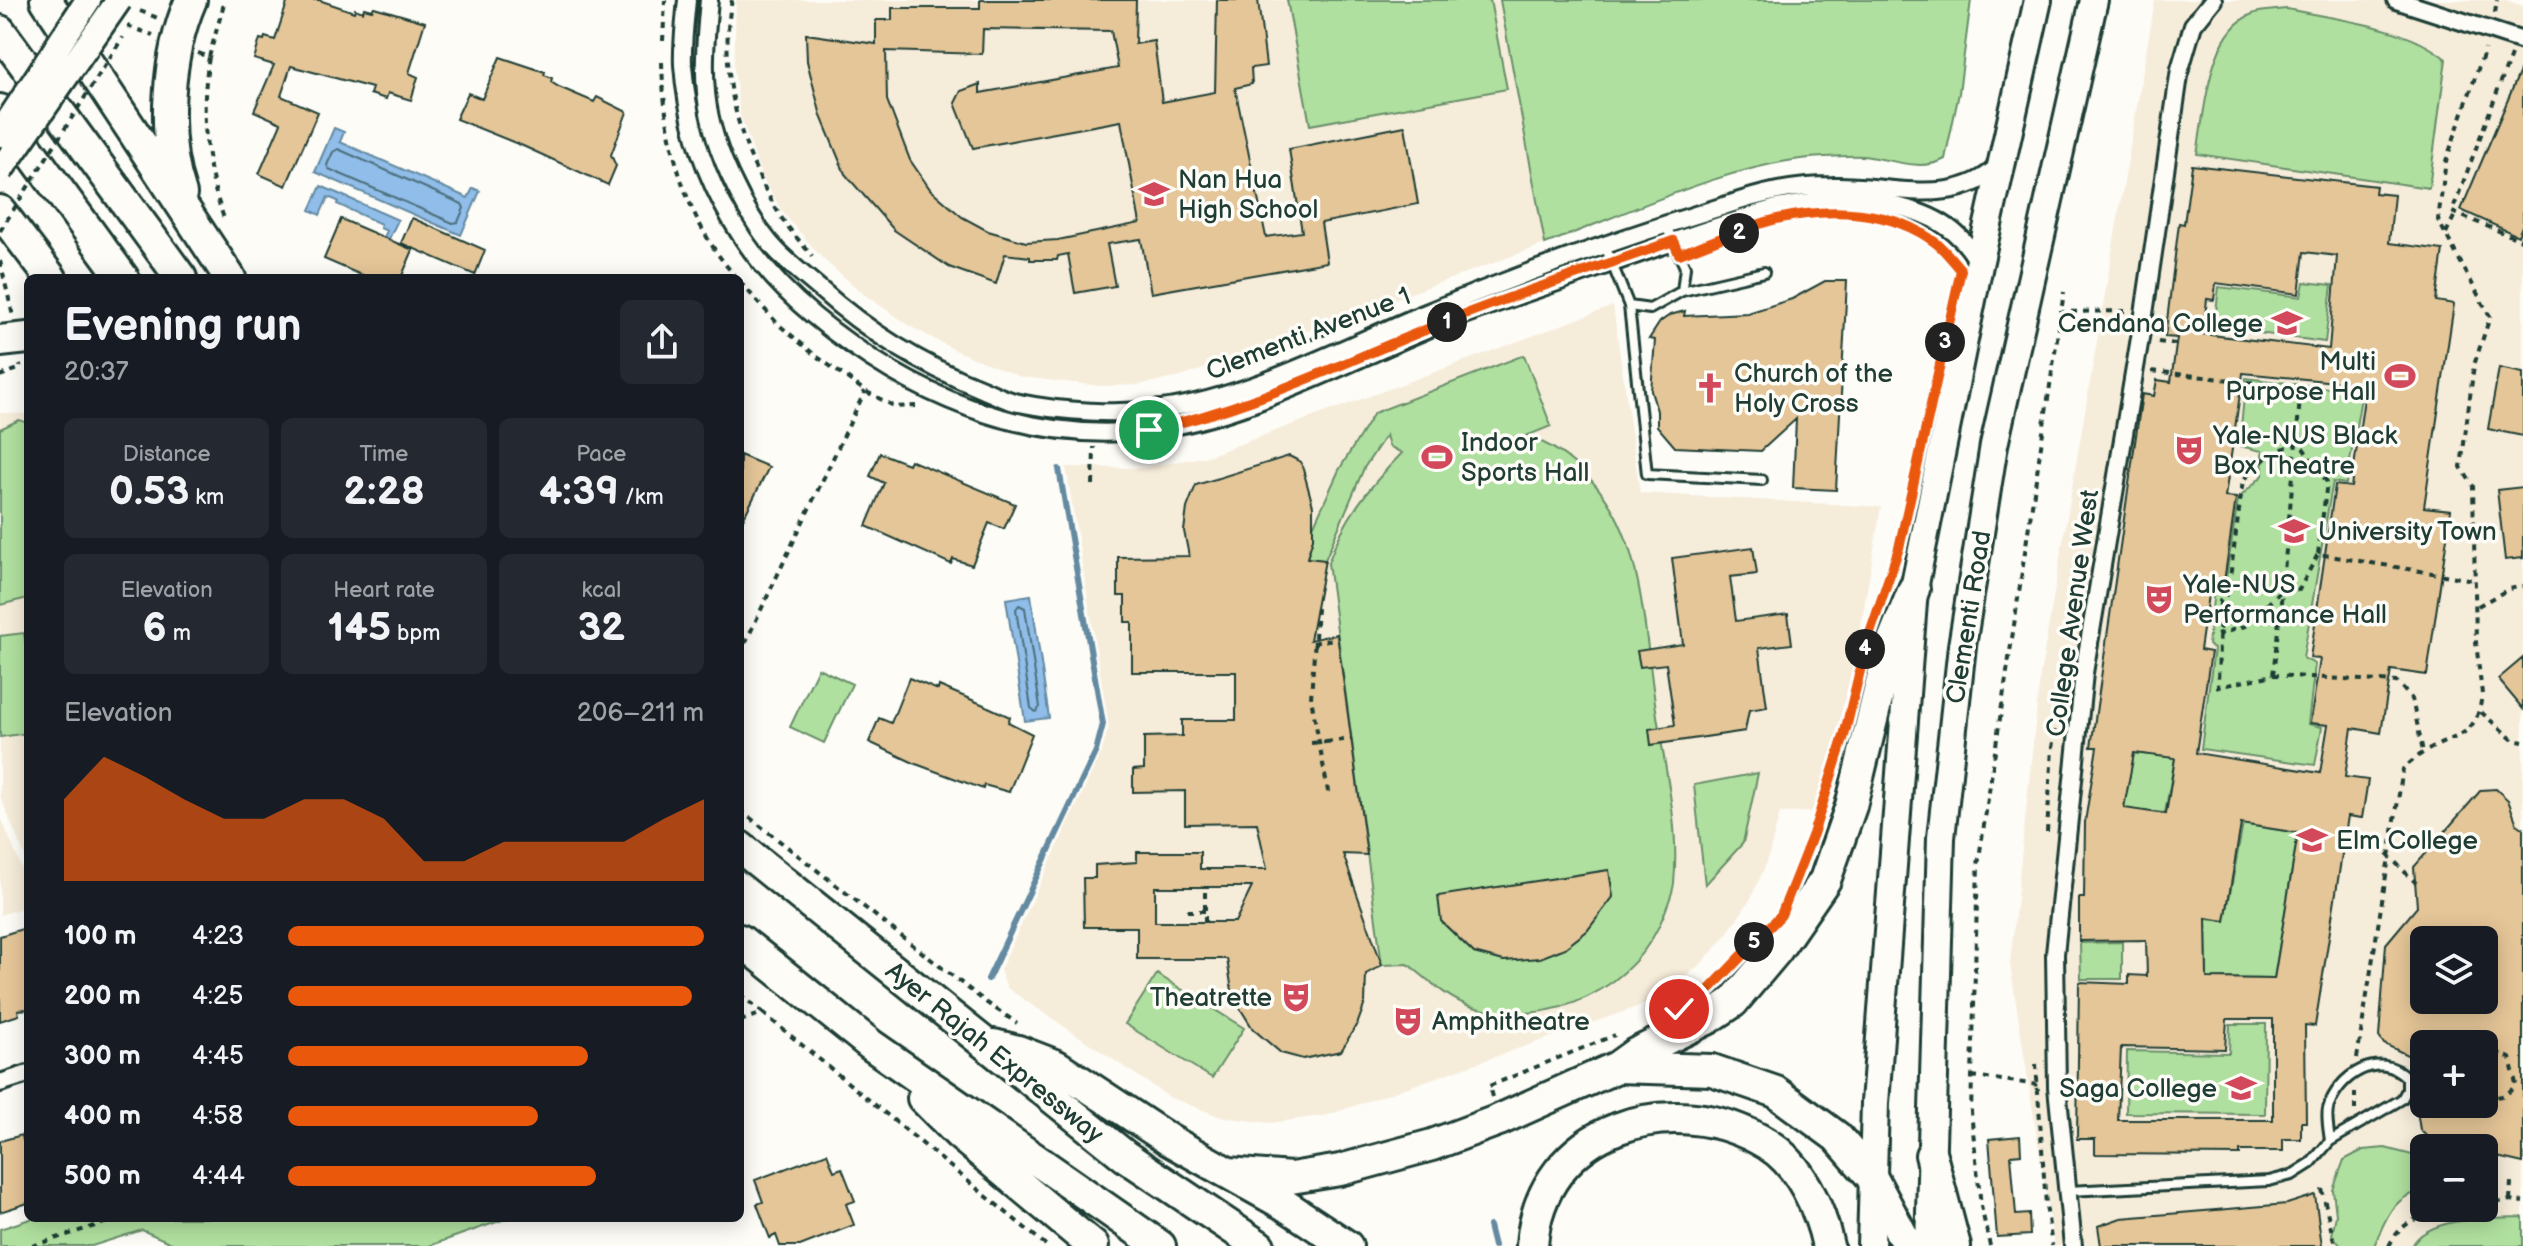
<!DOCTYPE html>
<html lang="en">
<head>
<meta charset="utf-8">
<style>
	:root { --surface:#171b24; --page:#242831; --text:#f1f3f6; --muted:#9ea1a6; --accent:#ea580c }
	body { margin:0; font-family:"Balsamiq Sans",sans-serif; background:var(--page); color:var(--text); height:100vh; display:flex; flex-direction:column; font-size:30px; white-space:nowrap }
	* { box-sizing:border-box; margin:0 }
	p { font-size:26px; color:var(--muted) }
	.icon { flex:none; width:44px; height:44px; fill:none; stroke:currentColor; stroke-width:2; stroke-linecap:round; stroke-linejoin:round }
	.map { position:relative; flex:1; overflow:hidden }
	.details { position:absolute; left:24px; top:274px; width:720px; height:948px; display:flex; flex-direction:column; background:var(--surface); border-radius:12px; box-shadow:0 4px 20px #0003 }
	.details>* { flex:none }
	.tools { position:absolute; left:2410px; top:926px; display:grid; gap:16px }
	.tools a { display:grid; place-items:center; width:88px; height:88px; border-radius:12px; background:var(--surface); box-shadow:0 4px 20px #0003; font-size:40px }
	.pin { position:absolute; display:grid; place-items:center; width:68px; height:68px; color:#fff; margin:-34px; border:4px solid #fff; border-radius:50%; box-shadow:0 2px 8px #0007 }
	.km { position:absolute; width:40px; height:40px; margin:-20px; border-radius:50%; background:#222; color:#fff; font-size:22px; line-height:40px; text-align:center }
	.round { display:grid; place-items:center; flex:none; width:84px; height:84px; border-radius:12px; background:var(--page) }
	.summary { display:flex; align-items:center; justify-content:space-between; height:136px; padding:0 40px }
	h1 { font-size:44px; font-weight:700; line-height:60px }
	.figures { display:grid; grid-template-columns:repeat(3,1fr); gap:12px; height:136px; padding:8px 40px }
	.figures div { display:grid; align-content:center; border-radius:12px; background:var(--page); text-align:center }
	.figures b { font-size:40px; font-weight:700 }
	.figures small { font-size:22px; font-weight:400 }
	.figures p { font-size:22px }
	.chart { height:224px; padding:16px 40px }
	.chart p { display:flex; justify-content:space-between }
	.chart svg { width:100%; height:144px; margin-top:8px; fill:var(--accent); opacity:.7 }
	ul { padding:0 40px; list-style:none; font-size:26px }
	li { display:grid; grid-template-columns:128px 96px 1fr; align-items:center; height:60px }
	li i { height:20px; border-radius:10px; background:var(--accent) }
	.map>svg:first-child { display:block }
	.built { fill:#f6ecda; fill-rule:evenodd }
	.green { fill:#b0e09f; stroke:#688e6a; stroke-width:2; fill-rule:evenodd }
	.water { fill:#90bde9; stroke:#638aa1; stroke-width:2 }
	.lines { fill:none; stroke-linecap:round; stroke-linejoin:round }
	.shore { stroke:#4c707c; stroke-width:2 }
	.stream { stroke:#638aa1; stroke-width:6 }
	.building { fill:#e5c698; stroke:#1f3d34; stroke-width:2; fill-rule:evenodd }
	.lane-casing { stroke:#1f3d34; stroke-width:14 }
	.street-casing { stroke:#1f3d34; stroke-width:22 }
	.primary-casing { stroke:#1f3d34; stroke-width:32 }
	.highway-casing { stroke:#1f3d34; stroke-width:36 }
	.path { stroke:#1f3d34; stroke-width:4; stroke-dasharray:6 6; stroke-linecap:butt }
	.lane { stroke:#fdfcf7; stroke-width:8 }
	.street { stroke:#fdfcf7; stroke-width:16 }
	.primary { stroke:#fdfcf7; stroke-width:26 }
	.highway { stroke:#fdfcf7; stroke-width:30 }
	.secondary-bridge-casing { stroke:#1f3d34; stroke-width:30; stroke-linecap:butt }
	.path-bridge { stroke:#1f3d34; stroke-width:4; stroke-dasharray:6 6; stroke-linecap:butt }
	.secondary-bridge { stroke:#fdfcf7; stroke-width:24 }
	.route-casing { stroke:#fff; stroke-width:16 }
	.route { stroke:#ea580c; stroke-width:10 }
	.labels { text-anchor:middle; stroke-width:7; stroke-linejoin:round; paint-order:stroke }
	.poi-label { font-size:26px; fill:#1f3d34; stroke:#fdfcf7; text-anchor:start }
	.street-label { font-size:26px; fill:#1f3d34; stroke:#fdfcf7 }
</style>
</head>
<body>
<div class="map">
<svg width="2523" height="1246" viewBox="0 0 2523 1246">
	<rect width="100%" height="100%" fill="#fdfcf7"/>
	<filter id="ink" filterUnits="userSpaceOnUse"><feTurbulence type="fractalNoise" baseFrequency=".0125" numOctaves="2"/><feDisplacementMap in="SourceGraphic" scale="16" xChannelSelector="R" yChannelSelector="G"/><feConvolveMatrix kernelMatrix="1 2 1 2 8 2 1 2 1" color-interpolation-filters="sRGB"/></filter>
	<g filter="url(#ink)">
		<path class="built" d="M736,0H1500L1545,244L1181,377L1137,385L1101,386L1021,377L959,352L913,328L865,295L824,260L783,213L761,175L740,114L734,70Z
			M2155,0H2506L2523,6V1246H2054L2010,964L2040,676ZM2424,940H2484V1000H2424ZM2424,1044H2484V1104H2424ZM2424,1148H2484V1208H2424Z
			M1613,306L1640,493L1881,507L1856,654L1821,803L1810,812L1780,813L1767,862L1750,900L1724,938L1703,962L1674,987L1640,1006L1328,1115L1270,1123L1221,1117L1169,1097L1007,988L1000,970L1102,751L1109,726L1066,467L1141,468L1208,456Z
			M0,413L28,414V864L0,796Z
			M0,815L28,884V906L0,915Z"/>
		<path class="green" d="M1287,0H1490L1507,89L1310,125Z
			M1500,0H1971L1959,93L1945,159C1919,173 1890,158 1862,156C1850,155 1837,157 1825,157C1738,160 1627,213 1545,244Z
			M2287,9C2338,20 2405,25 2446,59L2429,188L2197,154C2205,111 2208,29 2255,13C2265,10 2277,10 2287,9Z
			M2304,282L2332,285L2325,342L2214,327L2219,287L2301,297Z
			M1524,355L1551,426L1526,436C1563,447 1596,479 1615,514C1644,568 1646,647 1656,709C1664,765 1680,826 1674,883C1673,893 1668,903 1665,912C1637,988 1552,1030 1473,1007C1449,1000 1427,979 1408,964L1382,965L1328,563C1344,518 1369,487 1402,453L1389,446L1386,435L1364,468L1325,560L1307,558L1313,538V527L1339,470L1374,413ZM1611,887L1613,897L1587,931L1504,961L1474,953L1442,922Z
			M2246,378L2362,392L2346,484L2333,482L2332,486L2303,658L2315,664L2308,724L2322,727L2315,765L2201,749L2214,649L2208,645L2214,590L2224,591L2238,499L2263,475L2262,451L2239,446Z
			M19,420L28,423V598L0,605V429Z
			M24,633L28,660V733L0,737V636Z
			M818,668L852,684L824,743L790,727Z
			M2134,753L2175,758L2165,813L2154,812L2120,827Z
			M1758,773L1743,843L1705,885L1694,785Z
			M2243,824L2298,833L2274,979L2207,978L2206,919L2225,921Z
			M2122,942V979H2081L2080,943Z
			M1157,974L1244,1028L1212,1078L1125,1024Z
			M2230,1024H2266L2265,1114L2126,1113L2127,1051L2229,1053Z
			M2385,1148L2424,1158V1189C2391,1199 2387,1216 2374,1246H2341L2332,1235L2336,1215L2333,1190L2344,1160L2363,1150Z
			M2523,1217V1246H2412C2427,1216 2494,1218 2523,1217Z
			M33,1218H508L429,1246H178L142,1230L92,1246H0V1229Z"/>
		<path class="water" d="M334,128L344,132L340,142L468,198L473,188L480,191L461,235L315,172Z
			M321,186L398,220L388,241L383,239L387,231L380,228L381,224L337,204L338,201L328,197L320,215L310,210Z
			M1031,595L1049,718L1025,721L1006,599Z"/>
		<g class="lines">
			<path class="shore" d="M338,149L462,204L464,208L458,222L453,223L329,169L327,165L333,152Z
				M1019,605L1025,608L1040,707L1036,712L1031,708L1016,609Z"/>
			<path class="stream" d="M988,979L1096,751L1103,724L1059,469
				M1489,1226L1494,1246"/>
		</g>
		<path class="building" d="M288,0H319L354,12L355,9L363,12L364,8L372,10L374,7L425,22L409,73L418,77L411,100L388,93L386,99L370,94L372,88L291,66L281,96L318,112L286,186L259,174L281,123L254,111L274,65L254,59L260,39L264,40L265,37L275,40Z
			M980,0H1136L1135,44L1154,41L1162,102L1215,92L1217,0H1258L1266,66L1251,68L1252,84L1235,88L1266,237L1302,232L1289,149L1405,126L1418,204L1321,223L1327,262L1151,293L1141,239L1107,244L1115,286L1075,293L1068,254L1058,256L1057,260H1030V257L1005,254L996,284L949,267L894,230L845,174L821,116L807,61L806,34L876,44V20H892V8H980ZM983,29L1111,31L1118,68L980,93V84L961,91L955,103L973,148L1121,121L1140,223L1058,240L1026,242L988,231L962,217L930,189L910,160L887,100L886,51L982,54Z
			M500,57L545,72L544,75L552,78L551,82L559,87L594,102L597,97L627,112L611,155L616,166L608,185L523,146L456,119L468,93L482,99Z
			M2523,64V224L2518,236L2461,210Z
			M2192,165L2376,186L2375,193L2394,195L2389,243L2443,250L2436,301L2454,304L2424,507L2451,510L2427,675L2391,670L2381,733L2352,728L2345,777L2368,780L2362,818L2348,816L2315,1026L2305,1025L2306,1122H2301V1139H2283V1151H2240V1155L2095,1154V1139H2077L2079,982L2129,984V975L2147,976L2146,940L2079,941V898H2084L2085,822L2097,747H2091L2142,394L2154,396L2157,380L2171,382L2177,338L2165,337L2179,223L2184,224ZM2304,252L2337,256L2329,349L2203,334L2207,299L2214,300L2216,283L2299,294ZM2243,373L2366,385L2351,487L2335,485L2310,658L2320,659L2310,723L2328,725L2320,773L2196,753L2211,652L2200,650L2209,588L2223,589L2236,498L2225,497ZM2134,753L2175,758L2166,814L2124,808ZM2241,824L2298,833L2274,979L2207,978L2206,918L2225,921ZM2227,1019H2273V1120H2118L2121,1047L2225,1049Z
			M412,218L485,250L475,275L401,243Z
			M341,219L413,250L401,278H368L324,259Z
			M1825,281H1847L1836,490L1793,488L1796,419L1761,451L1675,447L1657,426V411L1651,391L1655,340L1649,339L1660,322L1670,315L1685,311L1684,316L1748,313L1792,299Z
			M2499,368L2523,373V436L2488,429Z
			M880,453L908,464L910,460L1015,504L1004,529L989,523L972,565L953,559L951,564L866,526L884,483L870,476Z
			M740,455L769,467L740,525Z
			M1289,456L1301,462L1313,506V538L1307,558L1325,560L1310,640L1337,634L1367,855L1343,854L1382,965L1366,974L1365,1003L1358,1022L1341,1051L1303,1059L1281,1053L1253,1029L1233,997L1227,959H1137V927H1084L1083,878H1095V865L1137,862V852H1200V869H1267L1257,823L1185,824V791L1133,792V770L1144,769V737L1182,736V720H1236V672H1132V622H1125V596H1118V557L1189,556L1184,531L1187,508L1196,485ZM1155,887H1252L1235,922H1155Z
			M2523,487V558L2505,560L2497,490Z
			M1753,547L1757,574L1730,577L1736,621L1788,614L1792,644L1759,648L1767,707L1749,710L1745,731L1651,745L1649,729L1675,725L1666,664L1640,667L1637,651L1683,644L1672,558Z
			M2523,658V709L2498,679Z
			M909,678L938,690L939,686L984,705L1010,717L1008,722L1032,734L1009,792L984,785L983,789L916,764L869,742L879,718L891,723Z
			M2496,789L2508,800L2517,824L2523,828V1163L2484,1154V1148L2436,1145L2420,1130L2416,1104H2484V1044H2424V1063L2384,1044L2379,1037L2386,944L2417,907L2414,867L2481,790ZM2424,940H2484V1000H2424Z
			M1609,870L1613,897L1587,931L1565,948L1540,958L1504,961L1474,953L1441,921L1438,896Z
			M28,927V1009L18,1010L19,1015L0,1021V936Z
			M22,1135L23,1140L28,1138V1203L0,1212V1141Z
			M2020,1136L2021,1154L2011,1155L2016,1215L2029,1214L2030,1235L1997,1237L1989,1139Z
			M827,1153L834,1171L842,1168L855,1201L846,1204L854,1225L800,1246H780L776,1235L770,1238L766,1228L757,1204L763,1202L755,1180Z
			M2315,1195L2322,1246H2101L2098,1226L2121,1218L2287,1204Z"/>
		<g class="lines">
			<g class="lane-casing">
				<path id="lane" d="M1605,246L1629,306L1650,309L1682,291L1685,267L1665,224
					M1682,291L1764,272
					M1629,306L1647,474L1762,480
					M2068,1191L2269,1181L2292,1175L2311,1163L2330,1141L2402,1099L2407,1090V1078C2380,1049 2337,1075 2328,1109C2326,1119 2329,1131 2330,1141"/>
			</g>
			<g class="street-casing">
				<path id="street" d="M687,0C685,21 682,44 683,65C690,163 737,253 814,316C908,394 1024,445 1149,430C1242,418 1337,367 1423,331C1483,306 1545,287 1606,265C1647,251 1688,236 1729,223C1747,218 1765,210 1783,207C1846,195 1948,196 1979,265
					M709,0C702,75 700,116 735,186C746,209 759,233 778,252C791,265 806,277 820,289C868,332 922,365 982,389C994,394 1006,401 1019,403C1062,412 1119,415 1162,409C1246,398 1338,350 1416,317C1517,275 1620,238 1724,206C1763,193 1791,186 1833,186C1887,184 1957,210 2000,164
					M2396,0L2523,41
					M0,1083L28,1074
					M2073,1246L2057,1087L2055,954L2084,673L2144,314L2180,69L2193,25L2213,0"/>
			</g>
			<g class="primary-casing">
				<path id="primary" d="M1871,1246L1875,1103L1914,589L1979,265L2038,0
					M1929,1246L1941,838L1962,646L1994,445L2094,0"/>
			</g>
			<g class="highway-casing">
				<path id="highway" d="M46,0L230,278
					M0,31L181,278
					M0,110L123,278
					M181,194C161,136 167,55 191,0
					M0,211L51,278
					M0,341L28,338
					M740,847L1125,1156L1259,1246
					M740,940L871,1045L1160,1246
					M994,1045L1018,1051L1057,1066L1169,1140L1285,1205L1347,1246
					M1617,1067L1712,1070L1776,1092L1837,1137L1871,1176L1908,1246
					M923,1098L959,1134L1093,1246
					M1931,1155L1955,1246
					M1229,1173L1291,1178L1340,1170L1432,1145L1499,1120L1617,1067L1635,1054L1709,1018L1733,1002L1776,951L1825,880L1851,806L1889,650L1914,589
					M1532,1246C1539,1127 1674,1086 1767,1144C1801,1165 1820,1209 1828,1246"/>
			</g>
			<path class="path" d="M732,0C717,72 741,151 778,212C787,228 801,242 812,256
				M140,11L160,19
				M2495,13L2497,0
				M127,26L153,35
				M663,41L665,0
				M198,53L209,57C200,113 205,168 225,221
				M2511,55L2452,212L2521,240L2523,235
				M209,57L225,0
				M662,62C664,139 684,220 737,278
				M2446,233L2456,213
				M0,261L13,316
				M740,282L778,324L816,356L865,391L896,407L916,406
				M2059,312L2129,311
				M2158,342L2176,344
				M2152,371L2301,388C2292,484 2284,580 2273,675L2218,687L2220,601L2228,593L2243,480L2269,455L2296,443L2303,448L2327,482L2318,554
				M0,376L21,368L20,365
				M1210,378L1336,330
				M1093,485L1094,447
				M2478,606L2509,589L2523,586
				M1317,608L1311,698L1329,797
				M2217,635L2245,626L2283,589L2299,590L2318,554L2474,580
				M1313,643L1338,638
				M740,654L865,391
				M2273,675L2397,682L2412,699L2423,752
				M2481,712L2513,740L2523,742
				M1326,742L1352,739
				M740,810L987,1003L1017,1023
				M2047,832L2052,748L2062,689
				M2387,854L2416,883
				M1187,911H1205
				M1205,922V887
				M740,994L763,1013
				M740,1021L763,1013L1047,1246
				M2484,1057L2498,1053L2510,1058L2516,1084C2507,1097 2500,1098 2484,1096
				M2357,1058L2403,769C2409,764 2416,757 2423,753C2455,733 2477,740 2482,694L2476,642L2473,486L2461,467L2474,365L2490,317L2438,220L2446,161L2485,49
				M2036,1064L2046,1205L2052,1246
				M1972,1076L2039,1085
				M1492,1097L1489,1086L1615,1035
				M2355,1110V1091
				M2322,1189L2335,1246
				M2510,1200L2511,1182
				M2484,1205L2510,1200L2523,1202
				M32,1246L120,1218
				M1990,1246L1981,1206L1971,1112L1978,865L2064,292
				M2389,1246C2401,1221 2422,1215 2447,1208"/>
			<use href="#lane" class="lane"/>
			<use href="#street" class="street"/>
			<use href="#primary" class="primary"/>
			<use href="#highway" class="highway"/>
			<g class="secondary-bridge-casing">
				<path id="secondary-bridge" d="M0,134L88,0
					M0,171L119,0"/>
			</g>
			<path class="path-bridge" d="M0,231L123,37
				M1311,743L1326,742"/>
			<use href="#secondary-bridge" class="secondary-bridge"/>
		</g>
	</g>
	<g class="lines" filter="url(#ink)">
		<g class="route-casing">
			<path id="route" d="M1149,430C1246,410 1333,367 1425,330C1506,296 1591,271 1673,241L1679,254C1711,243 1744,227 1777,219C1830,207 1892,209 1936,243C1945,250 1953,261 1961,270L1899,548L1867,642L1844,736L1813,834L1781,915L1708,991L1679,1009"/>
		</g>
		<use href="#route" class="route"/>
	</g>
	<defs>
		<g id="school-bare" transform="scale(2.4)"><path d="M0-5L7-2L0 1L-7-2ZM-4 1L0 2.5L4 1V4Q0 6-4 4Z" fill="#d1495b" stroke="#fdfcf7" stroke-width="2.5" paint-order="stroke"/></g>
		<g id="university-bare" transform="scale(2.4)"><path d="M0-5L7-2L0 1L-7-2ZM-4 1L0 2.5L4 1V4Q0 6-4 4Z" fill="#d1495b" stroke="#fdfcf7" stroke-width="2.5" paint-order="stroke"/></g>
		<g id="stadium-bare" transform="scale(2.4)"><path d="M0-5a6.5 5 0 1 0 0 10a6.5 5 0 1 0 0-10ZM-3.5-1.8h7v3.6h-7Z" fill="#d1495b" stroke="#fdfcf7" stroke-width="2.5" paint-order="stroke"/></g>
		<g id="church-bare" transform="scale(2.4)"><path d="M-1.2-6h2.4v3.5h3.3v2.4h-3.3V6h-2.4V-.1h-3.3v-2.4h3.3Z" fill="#d1495b" stroke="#fdfcf7" stroke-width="2.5" paint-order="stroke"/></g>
		<g id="theatre-bare" transform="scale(2.4)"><path d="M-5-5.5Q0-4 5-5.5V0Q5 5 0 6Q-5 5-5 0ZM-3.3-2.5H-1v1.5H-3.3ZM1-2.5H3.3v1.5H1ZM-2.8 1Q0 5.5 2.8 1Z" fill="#d1495b" stroke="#fdfcf7" stroke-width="2.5" paint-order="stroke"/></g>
	</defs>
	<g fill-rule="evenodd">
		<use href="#school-bare" x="1154" y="194"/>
		<use href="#university-bare" x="2287" y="323"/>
		<use href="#stadium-bare" x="2400" y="376"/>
		<use href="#church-bare" x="1710" y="388"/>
		<use href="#theatre-bare" x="2189" y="450"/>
		<use href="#stadium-bare" x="1437" y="457"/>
		<use href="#university-bare" x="2294" y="531"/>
		<use href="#theatre-bare" x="2159" y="599"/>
		<use href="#university-bare" x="2312" y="840"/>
		<use href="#theatre-bare" x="1296" y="997"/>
		<use href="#theatre-bare" x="1408" y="1021"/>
		<use href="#university-bare" x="2241" y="1088"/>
	</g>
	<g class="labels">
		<g class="poi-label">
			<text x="1178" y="188">Nan Hua<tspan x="1178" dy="30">High School</tspan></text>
			<text x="2263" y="332" text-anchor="end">Cendana College</text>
			<text x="2376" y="370" text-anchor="end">Multi<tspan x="2376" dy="30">Purpose Hall</tspan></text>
			<text x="1734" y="382">Church of the<tspan x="1734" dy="30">Holy Cross</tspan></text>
			<text x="2213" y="444">Yale-NUS Black<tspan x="2213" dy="30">Box Theatre</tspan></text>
			<text x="1461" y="451">Indoor<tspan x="1461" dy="30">Sports Hall</tspan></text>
			<text x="2318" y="540">University Town</text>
			<text x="2183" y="593">Yale-NUS<tspan x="2183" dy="30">Performance Hall</tspan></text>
			<text x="2336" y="849">Elm College</text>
			<text x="1272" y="1006" text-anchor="end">Theatrette</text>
			<text x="1432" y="1030">Amphitheatre</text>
			<text x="2217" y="1097" text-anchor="end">Saga College</text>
		</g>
		<g class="street-label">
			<text transform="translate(1308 333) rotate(-21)" y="9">Clementi Avenue 1</text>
			<text transform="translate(2072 613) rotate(-82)" y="9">College Avenue West</text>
			<text transform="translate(1968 617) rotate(-81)" y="9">Clementi Road</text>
			<text transform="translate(995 1052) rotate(39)" y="9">Ayer Rajah Expressway</text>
		</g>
	</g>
</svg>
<div class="tools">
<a><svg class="icon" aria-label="layers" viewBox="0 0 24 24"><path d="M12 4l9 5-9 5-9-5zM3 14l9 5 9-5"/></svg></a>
<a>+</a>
<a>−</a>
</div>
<div class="pin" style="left:1149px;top:430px;background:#1e9e55"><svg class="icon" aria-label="arrive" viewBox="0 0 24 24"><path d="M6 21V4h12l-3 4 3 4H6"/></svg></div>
<div class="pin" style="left:1679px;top:1009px;background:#d93025"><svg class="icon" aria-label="check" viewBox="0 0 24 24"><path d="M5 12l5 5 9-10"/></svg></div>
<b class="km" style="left:1447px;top:322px">1</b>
<b class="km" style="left:1739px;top:233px">2</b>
<b class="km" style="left:1945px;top:342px">3</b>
<b class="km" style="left:1865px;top:649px">4</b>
<b class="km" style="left:1754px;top:942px">5</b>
<section class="details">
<div class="summary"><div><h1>Evening run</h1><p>20:37</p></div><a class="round"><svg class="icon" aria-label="share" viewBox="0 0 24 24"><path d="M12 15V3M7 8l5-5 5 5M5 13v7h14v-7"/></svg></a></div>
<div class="figures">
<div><p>Distance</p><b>0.53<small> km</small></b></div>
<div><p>Time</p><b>2:28</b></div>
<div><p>Pace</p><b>4:39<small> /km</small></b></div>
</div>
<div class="figures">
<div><p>Elevation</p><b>6<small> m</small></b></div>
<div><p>Heart rate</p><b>145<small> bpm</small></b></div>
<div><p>kcal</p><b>32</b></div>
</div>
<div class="chart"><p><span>Elevation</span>206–211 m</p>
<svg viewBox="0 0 160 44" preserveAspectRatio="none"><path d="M0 44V19L10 6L20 12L30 19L40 25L50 25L60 19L70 19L80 25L90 38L100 38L110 32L120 32L130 32L140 32L150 25L160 19V44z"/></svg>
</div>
<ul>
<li><b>100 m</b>4:23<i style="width:100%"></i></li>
<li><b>200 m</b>4:25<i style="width:97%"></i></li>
<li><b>300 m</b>4:45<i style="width:72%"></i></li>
<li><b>400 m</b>4:58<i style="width:60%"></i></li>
<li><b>500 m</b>4:44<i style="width:74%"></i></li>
</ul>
</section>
</div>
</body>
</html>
